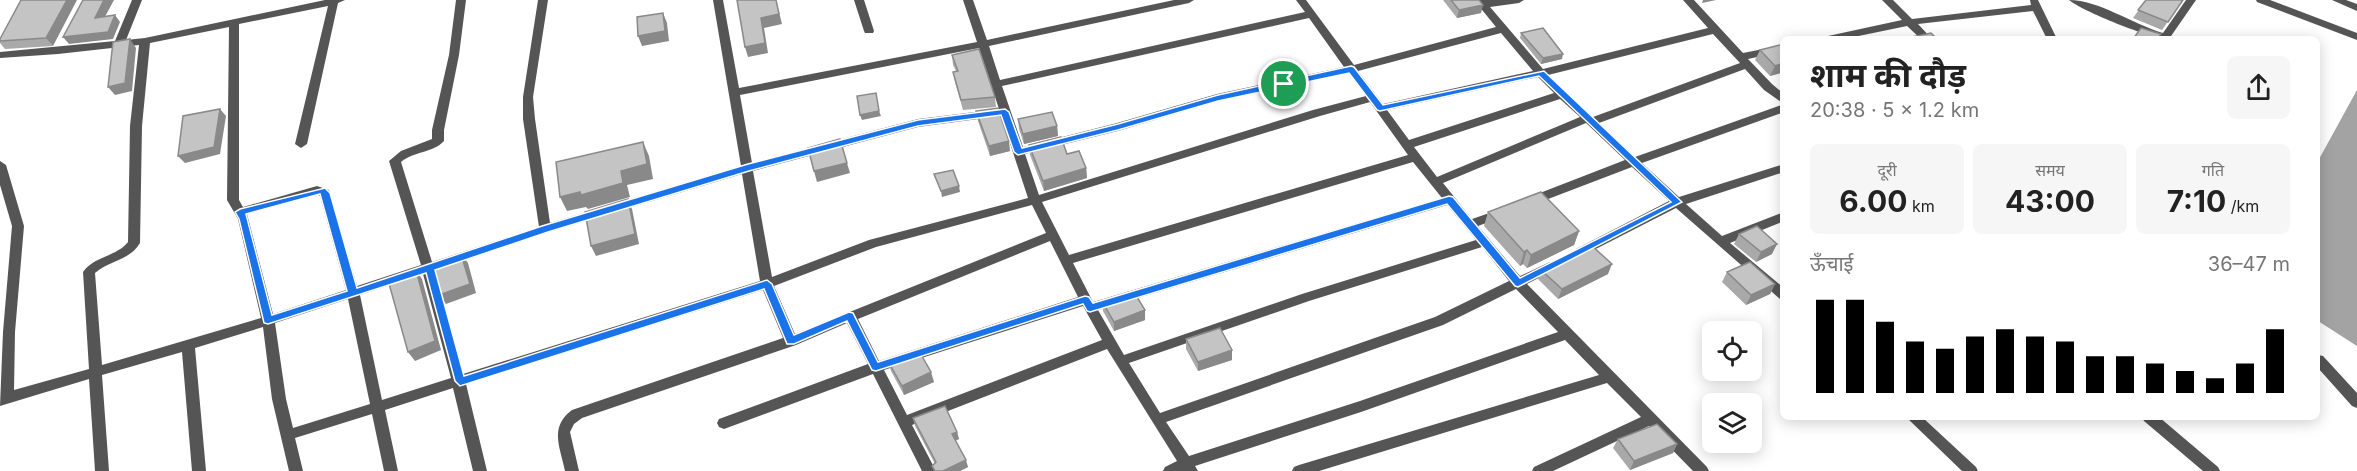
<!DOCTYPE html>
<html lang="hi">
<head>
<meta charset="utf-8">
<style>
	:root { --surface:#fff; --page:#f6f6f6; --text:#222; --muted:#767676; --accent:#000 }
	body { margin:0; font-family:Inter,"Noto Sans Devanagari",sans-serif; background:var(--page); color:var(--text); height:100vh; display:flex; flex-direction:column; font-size:22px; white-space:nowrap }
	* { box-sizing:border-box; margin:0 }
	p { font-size:20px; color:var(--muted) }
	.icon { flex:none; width:33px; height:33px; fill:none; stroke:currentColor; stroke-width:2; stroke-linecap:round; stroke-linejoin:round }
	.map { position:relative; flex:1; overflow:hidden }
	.side { position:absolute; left:1780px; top:36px; width:540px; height:384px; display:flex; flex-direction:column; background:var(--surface); border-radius:9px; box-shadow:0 3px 15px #0003 }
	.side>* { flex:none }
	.buttons { position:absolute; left:1702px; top:321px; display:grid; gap:12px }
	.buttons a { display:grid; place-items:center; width:60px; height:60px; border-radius:9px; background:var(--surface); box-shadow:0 3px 15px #0003; font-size:30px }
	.pin { position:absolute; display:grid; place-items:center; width:51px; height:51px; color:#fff; margin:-26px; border:3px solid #fff; border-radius:50%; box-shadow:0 2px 6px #0007 }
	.round { display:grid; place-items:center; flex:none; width:63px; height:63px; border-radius:9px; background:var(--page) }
	.summary { display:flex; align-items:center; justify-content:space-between; height:102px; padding:0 30px }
	h1 { font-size:33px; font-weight:700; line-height:45px }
	.stats { display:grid; grid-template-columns:repeat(3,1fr); gap:9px; height:102px; padding:6px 30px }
	.stats div { display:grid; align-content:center; border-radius:9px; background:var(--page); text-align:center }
	.stats b { font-size:30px; font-weight:700 }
	.stats small { font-size:16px; font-weight:400 }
	.stats p { font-size:16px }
	.chart { height:168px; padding:12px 30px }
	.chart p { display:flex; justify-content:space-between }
	.chart svg { width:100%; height:108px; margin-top:6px; stroke:var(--accent); stroke-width:6 }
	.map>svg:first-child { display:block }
	.water { fill:#a3a3a3 }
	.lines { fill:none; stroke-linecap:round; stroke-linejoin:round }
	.street { fill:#555; fill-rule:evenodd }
	.wall { fill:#a9a9a9 }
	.shaded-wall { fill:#898989 }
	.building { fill:#c4c4c4; stroke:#898989; stroke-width:1.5 }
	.route { fill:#1a73e8; stroke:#fff; stroke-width:1.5; fill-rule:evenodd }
</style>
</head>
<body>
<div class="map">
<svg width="2357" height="471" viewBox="0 0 2357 471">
	<rect width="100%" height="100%" fill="#fff"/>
	<path class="water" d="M2357,90V346L2318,321V161Z"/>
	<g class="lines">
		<path class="street" d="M132,0H142L126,40L145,38L325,0H345L338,3L307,144L301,148L295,144L328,6L239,24V200L243,207L317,186L329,190L357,286L421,265L389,161L401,151L432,139V130L449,55L456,0H466L459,55L444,130V141C433,153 414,151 401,162L432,262L539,227L523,119V97L538,0H548L533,97L535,119L550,223L741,166L713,0H723L739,88L977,42L963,0H973L987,40L1174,0H1194L1189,3L989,46L1000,80L1305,12L1296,0H1306L1354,65L1496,27L1474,0H1524L1519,3L1490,7L1543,69L1708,28L1683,0H1694L1743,53L1784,45V51L1748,59L1772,84L1784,94V104L1764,90L1745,69L1599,123L1635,157L1784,104V112L1642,163L1679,197L1784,164V172L1686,204L1722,236L1784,212V221L1730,243L1784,288V301L1780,299L1676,208L1584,255H1576L1574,252L1576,249L1669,201L1632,167L1535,204H1527L1525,201L1527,198L1625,160L1586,123L1443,183L1472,219L1501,209L1505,210L1507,213L1505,216L1478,226L1520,276L1550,262H1558L1560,265L1558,268L1527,284L1707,467L1709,471H1693L1649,426L1553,471H1532L1534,467L1641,417L1607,383L1319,471H1292L1294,467L1299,465L1599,375L1565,340L1361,412L1195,466L1198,471H1163L1165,467L1177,461L1107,349L912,425L936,471H922L873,374L724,429L719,427L717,423L719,419L868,364L847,323L796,345L582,418L574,424L570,432L579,471H565C560,447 549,427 572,410L783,338L763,290L466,384L487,471H473L453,388L385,410L398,471H384L372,414L295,438L303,471H289L272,399L263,327L195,348L206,471H192L182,352L102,375L109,471H95L89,379L0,406L3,332L12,226L0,185V161L6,165L24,226L15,332L14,390L89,369L83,272C94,256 116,257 128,242L130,126L139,45L58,54L0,58V52L115,41ZM1309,18L1344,67L1217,94L1117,123L1023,147L1002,86ZM229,27L227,200L238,219L261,318L102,365L95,273C110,260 129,261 140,243L142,126L150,43ZM1501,33L1533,71L1383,104L1358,71ZM1713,34L1740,63L1593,117L1548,75ZM979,48L999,109L918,119L752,163L740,95ZM1349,73L1366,96L1313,110L1039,195L1025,154L1118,131L1218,101ZM1538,77L1554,93L1409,140L1387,110ZM1560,99L1580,117L1437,177L1414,147ZM1370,102L1408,155L1069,255L1042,202L1320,116ZM1001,116L1028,198L869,240L772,277L753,171L918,127ZM1413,162L1442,198L1093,302L1073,263ZM742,174L760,281L463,374L434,270L549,232ZM317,194L320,196L346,290L273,314L247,214ZM1032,205L1046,233L795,334L774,286L876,247ZM1447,205L1476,240L1302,294L1124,355L1098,310ZM1050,241L1078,297L879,361L858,319ZM1482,247L1509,281L1435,317L1160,413L1129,363L1309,301ZM423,274L451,378L382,400L360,295ZM1516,289L1558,332L1360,401L1189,456L1166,422L1443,325ZM348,299L370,404L293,428L286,399L275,323ZM1083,306L1102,340L907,415L884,370Z
			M854,0H864L874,31L873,33H865L864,31Z
			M1882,0H1893L1912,19L2031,5L2030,0H2038L2057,39H2047L2033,11L1918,24L1932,39H1921L1907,26L1844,39H1823L1828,36L1902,20Z
			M2069,0C2099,0 2132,24 2163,33L2186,0H2196L2169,39C2151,39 2082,11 2069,0Z
			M2256,0H2270L2357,33V40L2257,2Z
			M2332,0H2346L2357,4V11Z
			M2318,355L2323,356L2357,393V408L2352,406L2318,368Z
			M1906,417H1922L1976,467L1978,471H1962Z
			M2142,417H2159L2218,467L2220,471H2203L2144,421Z"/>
	</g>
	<path class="wall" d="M21,0L53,46L5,49L0,43V39Z
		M1443,0H1479L1481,13L1457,18Z
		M2146,0H2183L2162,30L2133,18Z
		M1521,33L1562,59L1541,64L1520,38Z
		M1784,44V72L1770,76L1755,60L1760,50Z
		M952,55L995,97L996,107L963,110L955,82L953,72L956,71L953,65Z
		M976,111L1010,151L990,156L978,121Z
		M1018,119L1057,126L1058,136L1024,144L1019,129Z
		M1029,145L1067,154L1086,168L1087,178L1044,191L1030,155Z
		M1488,212L1579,231L1574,245L1527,268L1523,264L1520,266L1484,226Z
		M1739,234L1772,254L1756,262L1734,244Z
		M1541,270L1608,274L1558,299L1538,279Z
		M1727,272L1775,284L1770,294L1746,305L1722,282Z
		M1102,301L1145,320L1114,331L1103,311Z
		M1186,339L1232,360L1198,371L1186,349Z
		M888,361L934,382L904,395L891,371Z
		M913,418L957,432L959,439L955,441L968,467L960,471H934L932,466L935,464L915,426Z
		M1618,439L1677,444L1673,453L1630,470L1613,448Z"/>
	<path class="shaded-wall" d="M67,0H77L53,46L46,38Z
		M104,0H114L100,26L95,18Z
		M776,0L782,24L764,28L768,53L748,57L745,47L761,18Z
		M1703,0H1716L1702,3Z
		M1483,5L1481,13L1457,18L1459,10Z
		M663,13L667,23L669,41L642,46L638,36Z
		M115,15L120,22L113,39L69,44L63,37Z
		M130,39L136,48L132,91L115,95L108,87Z
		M1563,54L1562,59L1541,64L1543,58Z
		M1784,63V72L1770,76L1775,66Z
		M220,109L226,116L220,154L185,163L178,156Z
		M879,111L881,116L862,120L860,115Z
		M1057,126L1058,136L1024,144L1023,134Z
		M1009,141L1010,151L990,156L989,146Z
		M643,142L649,156L653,179L627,185L630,197L588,209L586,207L567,211L560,197L580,192L621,171Z
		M847,163L850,173L817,182L814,171Z
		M1086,168L1087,178L1044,191L1043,181Z
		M959,186L960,192L942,197L941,191Z
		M628,199L632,209L639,244L596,256L591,246Z
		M1579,231L1574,245L1527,268L1531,255Z
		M1777,244L1772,254L1756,262L1761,252Z
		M1527,250L1523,264L1520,266L1524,252Z
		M461,254L468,263L476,293L446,304L439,295Z
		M1612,264L1608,274L1558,299L1562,289Z
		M416,270L422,279L441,350L415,361L408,352Z
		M1775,284L1770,294L1746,305L1751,295Z
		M1145,310V320L1114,331V322Z
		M1232,350V360L1198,371V362Z
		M931,372L934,382L904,395L902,386Z
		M957,432L959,439L953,441L952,434Z
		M1677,444L1673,453L1630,470L1634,461Z
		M966,460L968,467L960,471H943Z"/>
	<path class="building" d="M21,0H67L46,38L0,41V39Z
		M83,0H104L95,18L115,15L108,32L63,37Z
		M737,0H776L779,14L761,18L765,43L745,47Z
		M1451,0H1479L1483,5L1459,10Z
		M2146,0H2183L2168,22L2138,10Z
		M663,13L665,31L638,36L637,17Z
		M1543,28L1563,54L1543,58L1521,33Z
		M2141,28L2161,34L2157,39H2133Z
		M1931,33L1937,39H1908L1907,38Z
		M130,39L125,83L108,87L113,42Z
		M1784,44V63L1775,66L1760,50Z
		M979,49L995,97L961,100L953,72L958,71L952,55Z
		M876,93L879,111L860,115L857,96Z
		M998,108L1009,141L989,146L976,111Z
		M220,109L214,147L178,156L183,116Z
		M1052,112L1057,126L1023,134L1018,119Z
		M1061,137L1067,154L1079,151L1086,168L1043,181L1029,145Z
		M840,139L847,163L814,171L808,148Z
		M643,142L647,164L621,171L623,183L581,195L580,192L560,197L556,162Z
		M953,170L959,186L941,191L934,174Z
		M1541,192L1579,231L1531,255L1527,250L1524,252L1488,212Z
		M628,199L635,234L591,246L585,212Z
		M1757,226L1777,244L1761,252L1739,234Z
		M1591,245L1612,264L1562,289L1541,270Z
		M461,254L470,284L439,295L431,264Z
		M1750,262L1775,284L1751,295L1727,272Z
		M416,270L435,341L408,352L388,280Z
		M1134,292L1145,310L1114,322L1102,301Z
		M1220,328L1232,350L1198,362L1186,339Z
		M919,351L931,372L902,386L888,361Z
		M945,406L957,432L952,434L966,460L943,471H935L932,466L936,462L913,418Z
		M1657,424L1677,444L1634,461L1618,439Z"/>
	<path class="route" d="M1351,66L1354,67L1383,105L1544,71L1682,202L1518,287L1515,286L1447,204L1090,312L1087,311L1083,304L876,371L872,370L847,321L794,344H787L764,289L460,386L455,381L426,273L268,324L264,323L239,219L235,212L240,209L325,188L330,193L357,288L542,226L748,164L918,120L1005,109L1009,112L1022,148L1118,124L1218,95ZM1349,73L1377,110L1380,111L1539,76L1671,202L1520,278L1453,197L1449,196L1093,303L1089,297L1085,296L878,362L853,313L849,312L794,335L772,284L767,280L464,376L435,270L548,232L749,171L918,126L1001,115L1014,152L1018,155L1118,130L1218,101ZM320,194L347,291L272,315L246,214Z"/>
</svg>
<div class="buttons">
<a><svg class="icon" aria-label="locate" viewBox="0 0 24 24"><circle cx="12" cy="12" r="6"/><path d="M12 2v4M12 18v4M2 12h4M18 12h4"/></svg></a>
<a><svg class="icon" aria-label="layers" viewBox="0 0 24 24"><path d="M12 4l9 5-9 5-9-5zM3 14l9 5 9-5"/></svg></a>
</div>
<div class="pin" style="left:1284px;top:84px;background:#1e9e55"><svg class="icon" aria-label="arrive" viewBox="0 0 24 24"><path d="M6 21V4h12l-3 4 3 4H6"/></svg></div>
<section class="side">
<div class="summary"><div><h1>शाम की दौड़</h1><p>20:38 · 5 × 1.2 km</p></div><a class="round"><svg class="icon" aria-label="share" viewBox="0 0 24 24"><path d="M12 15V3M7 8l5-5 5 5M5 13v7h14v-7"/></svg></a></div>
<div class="stats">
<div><p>दूरी</p><b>6.00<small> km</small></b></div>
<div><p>समय</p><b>43:00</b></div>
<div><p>गति</p><b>7:10<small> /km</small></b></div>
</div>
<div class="chart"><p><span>ऊँचाई</span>36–47 m</p>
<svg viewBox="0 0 160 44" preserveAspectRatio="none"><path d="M5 44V6M15 44V6M25 44V15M35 44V23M45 44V26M55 44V21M65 44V18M75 44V21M85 44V23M95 44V29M105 44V29M115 44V32M125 44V35M135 44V38M145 44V32M155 44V18"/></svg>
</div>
</section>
</div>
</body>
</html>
